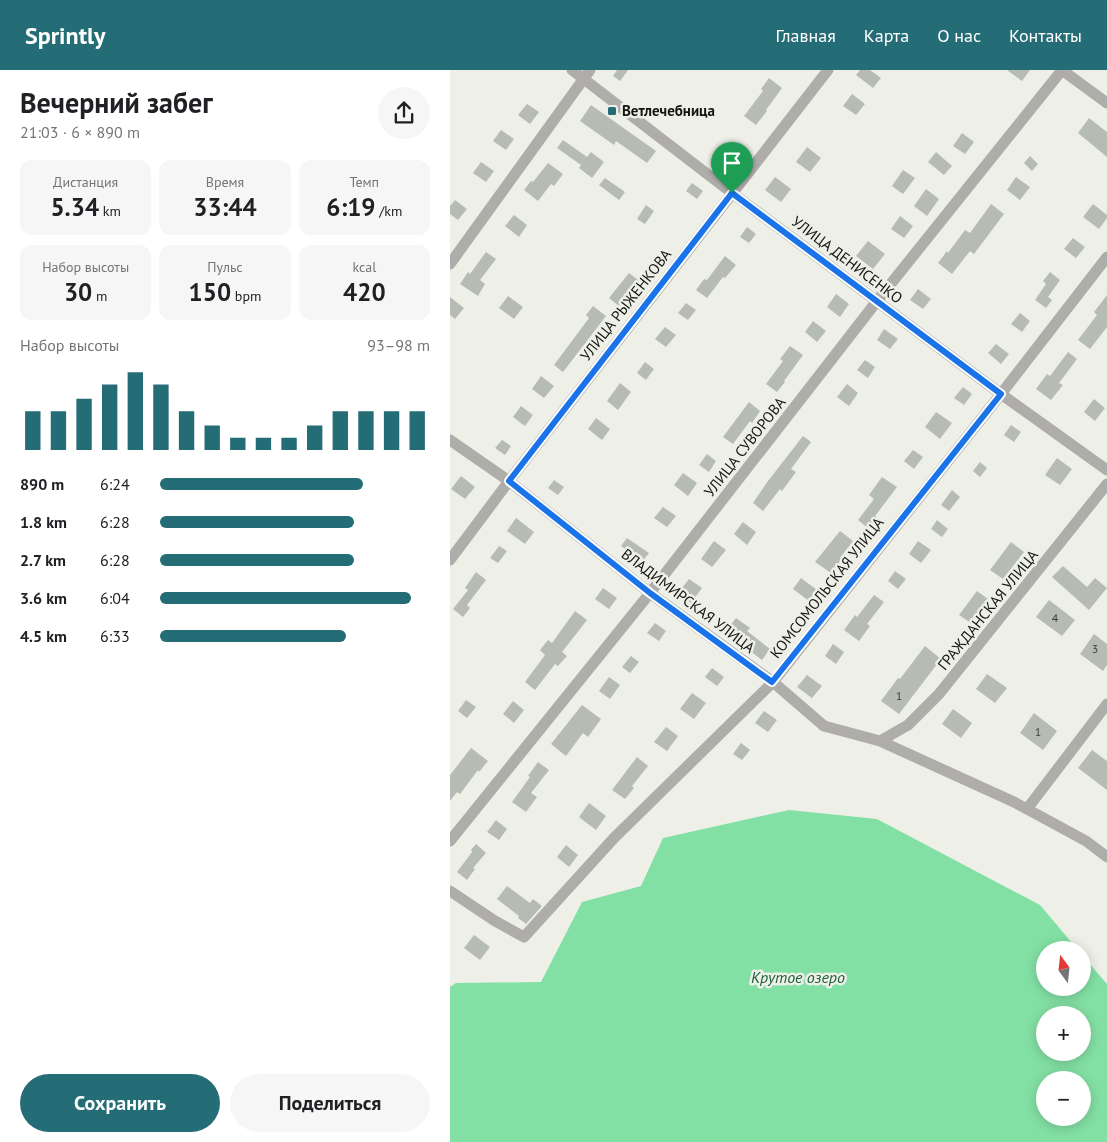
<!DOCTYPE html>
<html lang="ru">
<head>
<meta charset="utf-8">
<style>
	:root { --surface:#fff; --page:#f6f6f6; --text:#202124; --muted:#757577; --accent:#246d77 }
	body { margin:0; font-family:"PT Sans",sans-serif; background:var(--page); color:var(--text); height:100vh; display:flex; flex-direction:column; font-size:19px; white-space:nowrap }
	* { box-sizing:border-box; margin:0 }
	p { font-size:16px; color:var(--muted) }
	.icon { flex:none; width:28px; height:28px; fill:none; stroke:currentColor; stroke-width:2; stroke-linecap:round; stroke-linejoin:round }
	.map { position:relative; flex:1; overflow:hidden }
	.side { display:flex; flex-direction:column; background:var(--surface); width:450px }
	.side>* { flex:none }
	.needle { width:32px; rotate:345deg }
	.fabs { position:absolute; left:586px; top:871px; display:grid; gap:10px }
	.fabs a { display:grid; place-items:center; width:55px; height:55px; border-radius:50%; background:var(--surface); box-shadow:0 2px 12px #0003; font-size:25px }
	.pin { position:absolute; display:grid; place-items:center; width:42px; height:42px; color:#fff; margin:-51px -21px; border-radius:50% 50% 50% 0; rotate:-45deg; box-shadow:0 0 5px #0007 }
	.pin .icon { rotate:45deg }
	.round { display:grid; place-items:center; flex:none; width:52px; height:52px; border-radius:26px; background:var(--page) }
	.headline { display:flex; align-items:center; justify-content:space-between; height:85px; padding:0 20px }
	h1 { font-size:28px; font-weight:800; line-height:38px }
	.metrics { display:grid; grid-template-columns:repeat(3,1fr); gap:8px; height:85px; padding:5px 20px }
	.metrics div { display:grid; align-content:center; border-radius:12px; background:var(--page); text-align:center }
	.metrics b { font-size:25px; font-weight:800 }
	.metrics small { font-size:14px; font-weight:400 }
	.metrics p { font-size:14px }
	.chart { height:140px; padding:10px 20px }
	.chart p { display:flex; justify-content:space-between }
	.chart svg { width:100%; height:90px; margin-top:5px; stroke:var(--accent); stroke-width:6 }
	.action { display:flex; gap:10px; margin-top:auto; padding:10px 20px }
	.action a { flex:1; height:58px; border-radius:30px; background:var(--accent); color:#fff; font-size:20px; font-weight:800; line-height:58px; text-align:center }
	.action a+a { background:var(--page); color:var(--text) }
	ul { padding:0 20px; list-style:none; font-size:16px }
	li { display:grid; grid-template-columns:80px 60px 1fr; align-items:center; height:38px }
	li i { height:12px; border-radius:6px; background:var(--accent) }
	header { display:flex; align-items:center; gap:30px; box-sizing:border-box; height:70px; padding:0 25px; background:var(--accent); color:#fff }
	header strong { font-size:24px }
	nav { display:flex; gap:28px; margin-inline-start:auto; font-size:18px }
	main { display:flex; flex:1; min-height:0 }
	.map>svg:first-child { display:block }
	.water { fill:#83e0a4; fill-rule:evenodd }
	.building { fill:#b6bbb4 }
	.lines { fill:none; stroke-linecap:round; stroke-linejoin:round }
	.minor { stroke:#aeadaa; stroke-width:11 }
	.route-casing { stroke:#fff; stroke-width:10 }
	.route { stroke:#1a73e8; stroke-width:6 }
	.poi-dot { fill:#246d77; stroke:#eef0e8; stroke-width:2 }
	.labels { text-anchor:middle; stroke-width:5; stroke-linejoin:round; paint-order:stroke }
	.number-label { font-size:12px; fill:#3c3e3a }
	.poi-label { font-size:15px; font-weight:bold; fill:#141512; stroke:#eef0e8; text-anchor:start }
	.street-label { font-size:15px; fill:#141512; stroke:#eef0e8 }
	.water-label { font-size:16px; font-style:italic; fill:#1c5f39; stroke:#eef0e8 }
</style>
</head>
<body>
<header>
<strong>Sprintly</strong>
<nav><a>Главная</a><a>Карта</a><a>О нас</a><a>Контакты</a></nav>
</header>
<main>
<section class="side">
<div class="headline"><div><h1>Вечерний забег</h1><p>21:03 · 6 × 890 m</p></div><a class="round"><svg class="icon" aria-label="share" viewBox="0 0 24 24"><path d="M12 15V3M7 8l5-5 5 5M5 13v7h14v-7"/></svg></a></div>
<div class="metrics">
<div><p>Дистанция</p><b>5.34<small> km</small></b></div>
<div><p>Время</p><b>33:44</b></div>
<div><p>Темп</p><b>6:19<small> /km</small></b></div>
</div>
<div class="metrics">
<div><p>Набор высоты</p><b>30<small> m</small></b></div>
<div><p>Пульс</p><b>150<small> bpm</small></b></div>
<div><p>kcal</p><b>420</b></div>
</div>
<div class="chart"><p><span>Набор высоты</span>93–98 m</p>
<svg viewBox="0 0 160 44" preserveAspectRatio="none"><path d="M5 44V25M15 44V25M25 44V19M35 44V12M45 44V6M55 44V12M65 44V25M75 44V32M85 44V38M95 44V38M105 44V38M115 44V32M125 44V25M135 44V25M145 44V25M155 44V25"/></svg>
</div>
<ul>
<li><b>890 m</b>6:24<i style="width:75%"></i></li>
<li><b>1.8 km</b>6:28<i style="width:72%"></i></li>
<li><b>2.7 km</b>6:28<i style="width:72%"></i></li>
<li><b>3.6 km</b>6:04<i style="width:93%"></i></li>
<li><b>4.5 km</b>6:33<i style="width:69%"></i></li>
</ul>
<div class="action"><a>Сохранить</a><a>Поделиться</a></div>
</section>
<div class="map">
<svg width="657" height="1072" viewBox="0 0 657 1072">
	<rect width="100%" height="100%" fill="#eef0e8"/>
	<path class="water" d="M339,740L427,749L590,835L628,880H595V918H632L633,886L657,914V1072H0V917L6,913L91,912L132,832L191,816L213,768ZM595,945H632V982H595ZM595,1010H632V1048H595Z"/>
	<path class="building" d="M167,0H178L170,11L163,6Z
		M410,0H420L431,8L423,18L406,5Z
		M557,0H580L572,11Z
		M319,8L332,18L316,40L317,41L306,55L294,46L313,21L311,19Z
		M402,24L415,34L406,45L393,36Z
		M77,34L89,42L80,54L68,45Z
		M141,35L206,81L197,93L166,71L164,75L130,51Z
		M639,48L657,62V87L628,63Z
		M51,60L64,69L56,80L43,71Z
		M512,63L524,72L515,84L503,76Z
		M113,70L137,87L141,82L154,92L142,108L129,98L131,95L107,78Z
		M278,77L287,84L278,96L269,89Z
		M357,77L371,88L360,102L346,92Z
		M486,82L502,96L494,105L478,92Z
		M580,86L588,94L582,101L574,93Z
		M31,92L44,101L36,112L23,103Z
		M98,93L113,104L104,116L101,114L88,131L74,120L81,111L83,112Z
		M453,100L465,108L453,124L442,116Z
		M325,107L341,119L331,132L315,120Z
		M566,107L580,117L570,130L557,120Z
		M155,108L175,122L169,130L149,115Z
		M242,113L253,121L247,129L236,121Z
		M476,119L489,129L477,146L464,136Z
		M5,130L17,139L8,150L0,144V136Z
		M541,134L554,144L524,184L520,181L502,204L488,193L497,181L498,183L515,160L520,163Z
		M643,134L657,145V148L649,159L633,147Z
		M196,135L204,141L195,154L187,149Z
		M64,145L77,155L69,167L55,156Z
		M450,146L463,156L454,168L441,159Z
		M297,157L306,164L299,173L290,167Z
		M623,168L635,177L626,188L614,179Z
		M418,171L435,184L423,199L406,186Z
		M36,182L46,189L30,210L35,214L28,226L10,214L18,202L20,204Z
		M275,186L286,195L275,208L273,207L257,228L246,220L254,209L257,210Z
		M600,202L610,210L598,227L602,230L596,238L585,230L596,214L593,211Z
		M179,203L188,210L169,236L159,228Z
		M468,219L481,229L473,239L460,230Z
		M386,224L399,234L390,247L377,237Z
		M657,225V257L640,279L628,270L647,245L644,242Z
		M58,226L73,237L64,249L49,238Z
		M0,227L14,238L5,249L0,245Z
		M236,233L246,240L238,250L228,243Z
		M143,236L156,246L113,302L104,295L139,248L136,245Z
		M570,243L580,251L572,262L561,254Z
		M363,251L376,261L367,272L355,262Z
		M215,257L226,265L216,277L205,269Z
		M434,259L448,269L440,279L427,270Z
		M546,274L559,284L551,294L538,283Z
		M340,276L353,285L334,311L335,312L327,322L316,314L333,291L330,289Z
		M618,282L627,289L609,313L613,315L601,330L586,319L597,304L600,306Z
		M415,290L425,297L418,308L407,300Z
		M195,292L204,299L196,310L187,303Z
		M91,306L104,316L94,328L82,319Z
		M170,313L181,322L168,340L157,331Z
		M397,314L408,323L399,336L387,327Z
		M513,317L522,324L514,335L504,328Z
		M644,329L655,338L645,351L634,342Z
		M299,332L310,341L302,353L300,351L283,374L273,367Z
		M71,336L83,345L75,356L63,347Z
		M486,342L502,353L490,369L475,357Z
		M146,348L160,359L152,370L138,359Z
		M561,355L571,362L564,372L554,365Z
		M353,366L361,372L341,399L346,402L332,421L330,419L313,441L303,433L318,411Z
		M52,370L61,376L55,385L45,378Z
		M463,380L473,387L464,399L454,391Z
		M257,384L266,391L259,402L249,395Z
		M607,388L622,399L610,415L595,405Z
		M530,392L537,398L530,407L523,401Z
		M233,403L247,413L238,426L224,415Z
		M11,406L25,417L15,429L1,419Z
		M432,407L447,417L425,446L427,448L419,459L408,450L424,429L419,425Z
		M104,410L114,417L108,425L98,418Z
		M502,420L510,427L499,441L491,435Z
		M213,437L226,446L217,457L204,448Z
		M66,448L84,462L75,474L57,461Z
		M487,450L498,459L492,467L481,459Z
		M293,452L306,462L297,475L284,464Z
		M390,461L403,471L390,488L392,489L381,503L365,492Z
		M177,468L199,483L192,492L171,476Z
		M264,471L276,480L262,497L251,489Z
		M468,471L481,480L471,493L459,484Z
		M561,472L574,482L553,509L540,500Z
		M49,476L57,481L48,493L40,488Z
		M613,496L637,517L645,508L657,518L639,540L602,507Z
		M445,501L456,509L448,519L438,511Z
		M26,502L36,510L17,535L20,538L13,547L3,539L18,520L15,518Z
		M351,508L367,520L359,531L343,519Z
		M239,509L252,518L241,533L228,523Z
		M153,518L167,528L159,539L145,529Z
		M527,521L538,529L521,553L509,545Z
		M424,525L434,532L417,554L420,556L409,571L394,560L405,545L407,547Z
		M599,530L625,550L612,566L586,547Z
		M125,541L137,550L112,582L117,586L108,596L105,594L85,620L75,612L95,585L90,580L98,570L102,573Z
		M286,548L300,558L297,561L320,579L312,590L275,562Z
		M205,553L216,561L209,571L197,563Z
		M644,564L657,574V595L653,601L630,584Z
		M383,574L394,582L386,594L375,586Z
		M475,576L491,589L449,644L431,631L448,608L450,609Z
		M181,586L189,592L180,603L172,597Z
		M262,598L274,607L267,616L255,607Z
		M537,604L557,618L545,633L526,619Z
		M357,605L372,616L362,628L347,617Z
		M159,607L170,615L160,629L149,621Z
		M242,623L256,633L244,649L230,639Z
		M16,630L26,637L17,648L8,641Z
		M63,631L74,640L64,653L53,644Z
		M132,635L151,649L138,667L133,663L116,686L101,674Z
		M503,639L522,653L511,668L492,654Z
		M314,641L327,650L318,662L305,653Z
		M584,643L607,661L593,680L570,663Z
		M216,657L228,666L217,681L204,672Z
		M291,673L300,680L292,690L283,684Z
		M21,678L38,691L29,702L28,700L10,724L7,722L0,731V705Z
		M642,680L657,691V720L628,698Z
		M187,687L198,696L182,716L184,718L175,729L162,720Z
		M88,692L99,700L81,723L87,727L76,742L62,732L80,707L78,706Z
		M139,733L156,746L146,760L129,747Z
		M46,750L57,759L49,770L37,762Z
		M26,774L36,783L23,798L25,799L17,810L7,802L22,782L21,780Z
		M116,775L128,785L119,797L107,787Z
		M57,816L80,833L83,829L92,836L76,854L68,848L69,846L47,829Z
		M24,865L40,877L30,890L14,878Z"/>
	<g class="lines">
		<path class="minor" d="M122,0L282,123L551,324L657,400
			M612,0L657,33
			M0,194L140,0
			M0,370L59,411L200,523L323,612L374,656L430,671L564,732L636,771L657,787
			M0,490L59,411L378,0
			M430,671L458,655L489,624L657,414
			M577,739L657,634
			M0,771L200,523L427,231L612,0
			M0,821L45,851L74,867L164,768L323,612L551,324L657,187"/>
	</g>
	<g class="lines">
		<g class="route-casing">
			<path id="route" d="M282,123L551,324L322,612L200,523L59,411Z"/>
		</g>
		<use href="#route" class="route"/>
	</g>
	<rect class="poi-dot" x="157" y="36" width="10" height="10" rx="2.5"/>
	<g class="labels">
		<g class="number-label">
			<text x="605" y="552">4</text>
			<text x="645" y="583">3</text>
			<text x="449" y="630">1</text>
			<text x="588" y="666">1</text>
		</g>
		<g class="poi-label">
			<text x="172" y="46">Ветлечебница</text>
		</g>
		<g class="street-label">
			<text transform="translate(397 190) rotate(37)" y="5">УЛИЦА ДЕНИСЕНКО</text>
			<text transform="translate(176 235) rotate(-52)" y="5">УЛИЦА РЫЖЕНКОВА</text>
			<text transform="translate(295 377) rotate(-52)" y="5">УЛИЦА СУВОРОВА</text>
			<text transform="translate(377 518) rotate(-52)" y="5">КОМСОМОЛЬСКАЯ УЛИЦА</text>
			<text transform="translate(238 531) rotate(37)" y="5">ВЛАДИМИРСКАЯ УЛИЦА</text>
			<text transform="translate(538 540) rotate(-51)" y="5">ГРАЖДАНСКАЯ УЛИЦА</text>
		</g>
		<g class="water-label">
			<text x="348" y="913">Крутое озеро</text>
		</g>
	</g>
</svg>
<div class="fabs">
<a><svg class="needle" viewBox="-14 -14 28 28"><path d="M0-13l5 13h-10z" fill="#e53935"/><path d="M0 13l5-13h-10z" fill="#757577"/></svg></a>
<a>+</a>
<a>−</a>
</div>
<div class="pin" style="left:282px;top:123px;background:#1e9e55"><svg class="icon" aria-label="arrive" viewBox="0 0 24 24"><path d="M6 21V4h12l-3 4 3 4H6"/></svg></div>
</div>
</main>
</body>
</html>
